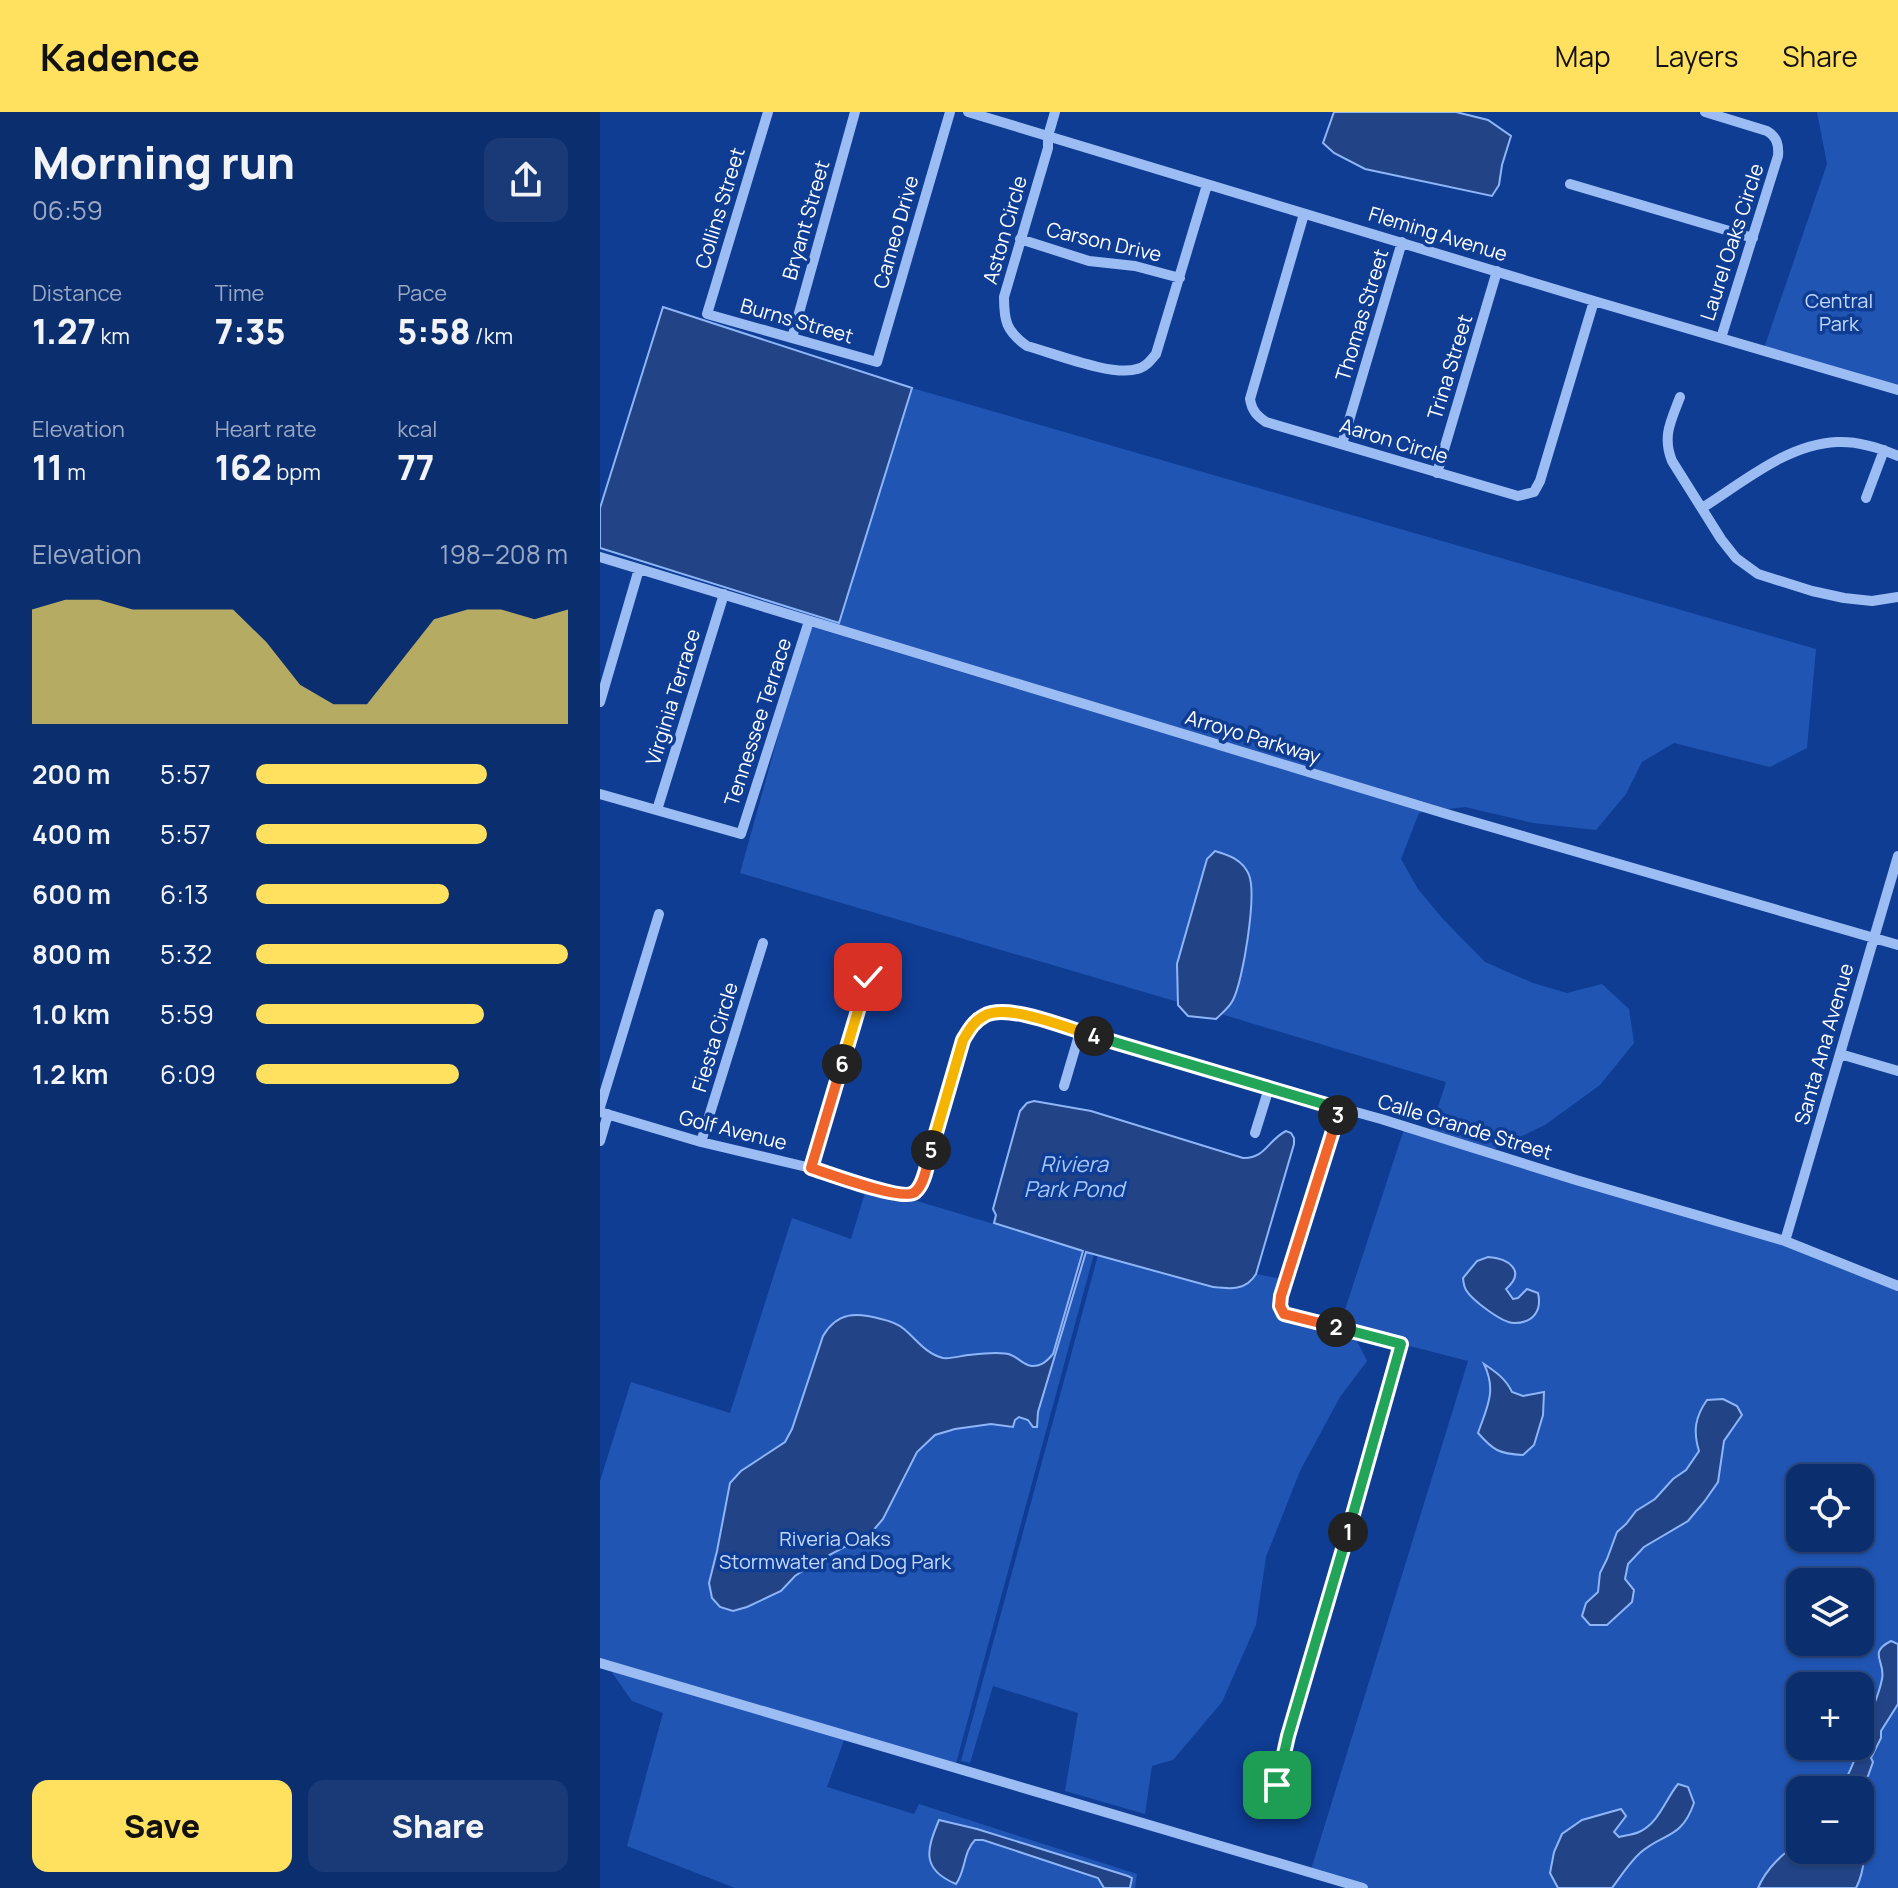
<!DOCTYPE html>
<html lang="en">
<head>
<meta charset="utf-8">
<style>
	:root { --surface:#0b2e6f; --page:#193a77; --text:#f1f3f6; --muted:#9aa8c3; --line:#2b4a82; --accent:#ffe05f }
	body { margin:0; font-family:Manrope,sans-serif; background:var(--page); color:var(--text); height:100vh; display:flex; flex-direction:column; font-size:30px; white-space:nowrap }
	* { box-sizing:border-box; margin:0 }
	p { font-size:26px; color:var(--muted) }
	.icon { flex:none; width:44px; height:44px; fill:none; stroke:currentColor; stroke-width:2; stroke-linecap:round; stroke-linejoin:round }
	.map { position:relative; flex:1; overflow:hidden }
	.side { display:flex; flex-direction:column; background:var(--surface); width:600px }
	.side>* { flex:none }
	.tools { position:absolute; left:1186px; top:1352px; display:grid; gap:16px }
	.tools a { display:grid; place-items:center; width:88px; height:88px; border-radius:16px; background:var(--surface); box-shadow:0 2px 6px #0004,0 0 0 2px var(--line); font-size:40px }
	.pin { position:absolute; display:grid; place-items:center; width:68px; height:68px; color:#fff; margin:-34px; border-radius:16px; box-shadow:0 4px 12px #0006 }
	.km { position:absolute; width:40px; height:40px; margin:-20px; border-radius:50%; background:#222; color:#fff; font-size:22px; line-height:40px; text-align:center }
	.round { display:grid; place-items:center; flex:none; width:84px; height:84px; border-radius:16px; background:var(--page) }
	.summary { display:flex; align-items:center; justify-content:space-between; height:136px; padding:0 32px }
	h1 { font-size:44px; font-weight:800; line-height:60px }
	.figures { display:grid; grid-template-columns:repeat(3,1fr); gap:12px; height:136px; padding:8px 32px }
	.figures div { display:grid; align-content:center }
	.figures b { font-size:34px; font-weight:800 }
	.figures small { font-size:22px; font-weight:400 }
	.figures p { font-size:22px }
	.chart { height:224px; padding:16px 32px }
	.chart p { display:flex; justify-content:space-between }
	.chart svg { width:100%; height:144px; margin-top:8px; fill:var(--accent); opacity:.7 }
	.primary-button { display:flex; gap:16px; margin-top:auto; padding:16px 32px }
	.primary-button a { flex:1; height:92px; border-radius:16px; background:var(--accent); color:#111; font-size:32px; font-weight:800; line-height:92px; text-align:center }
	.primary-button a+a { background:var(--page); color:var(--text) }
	ul { padding:0 32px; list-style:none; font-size:26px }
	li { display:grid; grid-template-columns:128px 96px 1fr; align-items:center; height:60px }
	li i { height:20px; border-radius:10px; background:var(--accent) }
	header { display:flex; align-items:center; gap:48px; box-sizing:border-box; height:112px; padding:0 40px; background:var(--accent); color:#111 }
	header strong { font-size:38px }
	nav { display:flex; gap:44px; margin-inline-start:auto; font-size:28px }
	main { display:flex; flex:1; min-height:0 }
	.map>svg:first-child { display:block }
	.green { fill:#2055b4; fill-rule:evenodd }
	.water { fill:#224486; stroke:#8eb5f8; stroke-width:2 }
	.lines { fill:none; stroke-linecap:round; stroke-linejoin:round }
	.minor { stroke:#9cbcf4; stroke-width:10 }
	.split-1-casing { stroke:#fff; stroke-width:16 }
	.split-2-casing { stroke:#fff; stroke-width:16 }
	.split-3-casing { stroke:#fff; stroke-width:16 }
	.split-4-casing { stroke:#fff; stroke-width:16 }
	.split-5-casing { stroke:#fff; stroke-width:16 }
	.split-6-casing { stroke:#fff; stroke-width:16 }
	.split-7-casing { stroke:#fff; stroke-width:16 }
	.split-1 { stroke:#22a559; stroke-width:10 }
	.split-2 { stroke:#22a559; stroke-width:10 }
	.split-3 { stroke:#f0652b; stroke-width:10 }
	.split-4 { stroke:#22a559; stroke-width:10 }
	.split-5 { stroke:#f5b400; stroke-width:10 }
	.split-6 { stroke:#f0652b; stroke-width:10 }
	.split-7 { stroke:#f5b400; stroke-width:10 }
	.labels { text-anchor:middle; stroke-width:7; stroke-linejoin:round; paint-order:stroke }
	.street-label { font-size:20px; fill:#fff; stroke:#0f3d94 }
	.park-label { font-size:20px; fill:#c4d9fe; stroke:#0f3d94 }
	.water-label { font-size:22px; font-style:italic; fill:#a8c7fb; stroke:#0f3d94 }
</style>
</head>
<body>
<header>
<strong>Kadence</strong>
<nav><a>Map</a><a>Layers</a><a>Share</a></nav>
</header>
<main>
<section class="side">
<div class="summary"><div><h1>Morning run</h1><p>06:59</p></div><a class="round"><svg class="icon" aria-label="share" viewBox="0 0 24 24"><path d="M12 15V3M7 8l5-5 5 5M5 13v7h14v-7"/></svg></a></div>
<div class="figures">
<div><p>Distance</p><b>1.27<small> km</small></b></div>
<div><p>Time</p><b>7:35</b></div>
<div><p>Pace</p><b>5:58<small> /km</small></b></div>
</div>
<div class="figures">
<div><p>Elevation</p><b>11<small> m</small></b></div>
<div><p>Heart rate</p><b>162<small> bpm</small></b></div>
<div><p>kcal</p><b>77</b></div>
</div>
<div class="chart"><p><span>Elevation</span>198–208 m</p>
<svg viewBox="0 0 160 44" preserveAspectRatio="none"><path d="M0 44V9L10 6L20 6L30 9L40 9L50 9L60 9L70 19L80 32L90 38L100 38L110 25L120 12L130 9L140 9L150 12L160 9V44z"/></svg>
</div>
<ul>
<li><b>200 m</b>5:57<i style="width:74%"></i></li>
<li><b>400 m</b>5:57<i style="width:74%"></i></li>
<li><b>600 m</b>6:13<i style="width:62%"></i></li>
<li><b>800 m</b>5:32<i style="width:100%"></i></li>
<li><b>1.0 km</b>5:59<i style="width:73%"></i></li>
<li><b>1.2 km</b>6:09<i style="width:65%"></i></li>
</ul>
<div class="primary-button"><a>Save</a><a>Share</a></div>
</section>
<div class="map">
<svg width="1298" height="1776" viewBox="0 0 1298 1776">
	<rect width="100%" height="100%" fill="#0f3d94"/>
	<path class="green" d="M1217,0H1298V278L1163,239L1227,52Z
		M312,276L1216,537L1207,636L1170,655L1074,631L1042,650L1026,682L996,718L933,711L865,695L848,697L212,505L240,510Z
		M212,515L825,700L819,701L801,747L818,777L842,806L885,850L933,871L967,881L1002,872L1029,897L1034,931L1000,973L945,1013L894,1037L831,1017L846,970L621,902L632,891L615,739L607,747L577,852L578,890L140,761L187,592Z
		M805,1014L1185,1129L1298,1174V1776H761L710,1761L868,1249L739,1216ZM1200,1366H1260V1426H1200ZM1200,1470H1260V1530H1200ZM1200,1574H1260V1634H1200ZM1200,1678H1260V1738H1200Z
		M267,1074L494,1142L355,1655L0,1551V1369L31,1270L130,1301L192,1106L251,1127Z
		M498,1143L613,1175L652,1170L656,1162L682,1167L678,1205L681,1208L684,1207L755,1225L767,1249L740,1285L700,1359L666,1445L656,1513L622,1590L573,1648L552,1654L545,1702L465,1679L478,1601L393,1574L370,1651L361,1649Z
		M11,1559L244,1628L227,1675L314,1702L319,1692L537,1762L535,1776H530L532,1767L377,1717L340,1708L363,1758L367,1740L375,1728H384L498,1766L504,1776H135L27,1734L63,1601L32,1589Z"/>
	<path class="water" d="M734,0H856L888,8L911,24L902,53L899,73L892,84L765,57L734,41L723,31Z
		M63,195L312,276L239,511L0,436V396Z
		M615,739C629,743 643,748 649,763C657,783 643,869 633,888C629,896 622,901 616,907L588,904L578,893L577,852L607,747Z
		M434,989L491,999L643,1046C665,1047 668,1028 686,1019L691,1021L694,1026V1032L656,1162C646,1179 630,1177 613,1175L486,1140L438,1300L437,1315H433L428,1308L419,1305L415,1308L413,1315L391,1312L355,1317L335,1323L317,1340L283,1407L271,1421L216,1450L195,1464L181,1479L147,1495L133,1499L120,1495L112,1486L109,1471L117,1439L130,1371L141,1359L185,1330L192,1317L223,1224C237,1200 256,1200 281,1207C290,1209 297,1211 304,1217C316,1227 326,1242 343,1246C351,1247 360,1244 368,1243C378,1242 402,1239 411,1243C419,1246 423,1253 432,1254C442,1254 447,1249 453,1242L483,1139L394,1111L396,1103L393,1097L420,999L427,991Z
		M888,1145C908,1146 927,1159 906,1177L913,1187L918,1186L927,1177L938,1181C942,1198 934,1211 914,1211C902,1211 872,1188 866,1178C863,1172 864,1172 863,1166L877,1149Z
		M884,1252C896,1260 906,1267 912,1280L923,1284L944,1280L943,1303L934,1333L923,1343C899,1342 893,1338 878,1321C887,1295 897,1279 884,1252Z
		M1123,1287L1137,1294L1142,1303L1124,1329L1118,1370L1104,1390L1088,1409L1044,1435L1028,1452L1025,1467L1034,1478L1032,1490L1007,1513H990L982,1504L986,1491L998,1480L1000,1461L1007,1447L1017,1420L1026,1412L1036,1399L1055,1387L1073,1367L1086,1358L1099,1339C1093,1319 1095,1305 1107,1288Z
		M1291,1529L1298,1532V1592L1281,1619V1626L1271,1646L1273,1650L1268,1664L1261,1671L1260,1687V1678H1238C1247,1668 1256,1647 1258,1634H1260C1260,1626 1264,1623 1266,1616C1270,1600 1279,1584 1282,1567C1286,1549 1267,1541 1291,1529Z
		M1078,1672L1088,1675L1094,1691C1081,1728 1064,1720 1040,1741C1029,1751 1021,1764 1012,1776H958L950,1761L954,1740L962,1722L982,1708L1021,1697L1026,1704L1014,1720L1019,1725C1025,1723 1033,1723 1039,1720C1059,1711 1065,1688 1078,1672Z
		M339,1708L377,1717L528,1764L532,1766L530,1776H504L498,1766L383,1728H375C363,1740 366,1758 356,1772C320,1757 327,1737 339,1708Z
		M1260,1716C1268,1732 1264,1761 1256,1776H1158C1167,1755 1183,1742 1200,1729V1738H1260Z"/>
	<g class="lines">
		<path class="minor" d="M168,0L107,202L277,250L350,0
			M368,0L994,189L1298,278
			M455,0L448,24V36L404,185C404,209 406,219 427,234C453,241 513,265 537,257C546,255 551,248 556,242L607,73
			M1105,0L1167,19C1177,25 1179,33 1178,44L1121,226
			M970,72L1153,126
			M704,102L650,287C652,299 657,304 666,310L918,384L934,380L940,369L994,189
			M420,127L489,149L535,154L580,166
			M192,226L255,0
			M1080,285C1071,309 1062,324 1072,349L1121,427L1136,446L1158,462L1212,479L1244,486L1272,489L1298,485
			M742,332L802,130
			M837,361L897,159
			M1266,386L1284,338
			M1102,396C1142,371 1187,332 1237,330C1257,329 1280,336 1298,344
			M0,445L850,703L1298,833
			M0,590L39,457
			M0,682L141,722L209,509
			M57,698L124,482
			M1240,942L1298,959
			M464,974L480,920
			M0,995L59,802
			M0,1000L101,1030L211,1056L303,1083H310L317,1079L321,1072L363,928C376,905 387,898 413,900L669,976L781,1007L976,1068L1185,1129L1298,1174
			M655,1021L669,976
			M0,1029L8,1002
			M101,1030L163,831
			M211,1056L268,865
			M1185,1129L1298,744
			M0,1551L763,1776
			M677,1673L688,1624L801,1232L684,1202L680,1194L681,1184L740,997"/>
	</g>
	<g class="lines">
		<g class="split-1-casing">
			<path id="split-1" d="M677,1673L688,1624L748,1420"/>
		</g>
		<g class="split-2-casing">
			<path id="split-2" d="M736,1215L801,1232L748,1420"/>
		</g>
		<g class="split-3-casing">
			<path id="split-3" d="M736,1215L684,1202L680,1194L681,1184L738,1003"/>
		</g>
		<g class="split-4-casing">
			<path id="split-4" d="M494,924L740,997L738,1003"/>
		</g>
		<g class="split-5-casing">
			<path id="split-5" d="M331,1038L363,928C369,918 374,909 384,904C407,890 469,917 494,924"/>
		</g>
		<g class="split-6-casing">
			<path id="split-6" d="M242,952L211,1056C227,1061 304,1090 315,1080C325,1072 327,1051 331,1038"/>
		</g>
		<g class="split-7-casing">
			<path id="split-7" d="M242,952L268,865"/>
		</g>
		<use href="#split-1" class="split-1"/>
		<use href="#split-2" class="split-2"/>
		<use href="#split-3" class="split-3"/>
		<use href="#split-4" class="split-4"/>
		<use href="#split-5" class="split-5"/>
		<use href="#split-6" class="split-6"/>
		<use href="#split-7" class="split-7"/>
	</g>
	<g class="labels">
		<g class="street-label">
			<text transform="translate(120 96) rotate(-73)" y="7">Collins Street</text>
			<text transform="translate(206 108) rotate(-74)" y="7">Bryant Street</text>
			<text transform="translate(405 118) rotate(-74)" y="7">Aston Circle</text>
			<text transform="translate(296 120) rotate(-74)" y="7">Cameo Drive</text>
			<text transform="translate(838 122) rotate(17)" y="7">Fleming Avenue</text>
			<text transform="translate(504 130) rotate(13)" y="7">Carson Drive</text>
			<text transform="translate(1132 130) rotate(-72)" y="7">Laurel Oaks Circle</text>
			<text transform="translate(762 203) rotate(-73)" y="7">Thomas Street</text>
			<text transform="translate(197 209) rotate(16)" y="7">Burns Street</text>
			<text transform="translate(850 255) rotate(-73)" y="7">Trina Street</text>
			<text transform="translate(794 329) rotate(17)" y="7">Aaron Circle</text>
			<text transform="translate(73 585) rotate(-73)" y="7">Virginia Terrace</text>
			<text transform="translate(158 610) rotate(-72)" y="7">Tennessee Terrace</text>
			<text transform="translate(653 625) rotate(17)" y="7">Arroyo Parkway</text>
			<text transform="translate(115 925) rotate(-73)" y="7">Fiesta Circle</text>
			<text transform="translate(1224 932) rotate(-74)" y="7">Santa Ana Avenue</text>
			<text transform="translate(865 1015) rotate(17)" y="7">Calle Grande Street</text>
			<text transform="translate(133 1018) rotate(14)" y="7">Golf Avenue</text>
		</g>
		<g class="park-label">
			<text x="1239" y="196">Central<tspan x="1239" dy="23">Park</tspan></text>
			<text x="235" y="1434">Riveria Oaks<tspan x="235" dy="23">Stormwater and Dog Park</tspan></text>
		</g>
		<g class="water-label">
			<text x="474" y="1060">Riviera<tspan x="474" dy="25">Park Pond</tspan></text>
		</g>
	</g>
</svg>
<div class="tools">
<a><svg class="icon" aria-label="locate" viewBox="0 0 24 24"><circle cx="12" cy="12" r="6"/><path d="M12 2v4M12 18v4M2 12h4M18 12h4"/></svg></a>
<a><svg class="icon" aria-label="layers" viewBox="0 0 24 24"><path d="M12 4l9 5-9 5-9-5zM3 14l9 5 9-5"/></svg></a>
<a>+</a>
<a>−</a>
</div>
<div class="pin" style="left:677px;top:1673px;background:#1e9e55"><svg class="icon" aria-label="arrive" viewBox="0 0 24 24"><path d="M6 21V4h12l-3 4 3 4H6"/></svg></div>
<div class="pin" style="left:268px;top:865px;background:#d93025"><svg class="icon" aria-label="check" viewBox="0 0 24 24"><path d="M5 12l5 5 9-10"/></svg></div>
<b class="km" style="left:748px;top:1420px">1</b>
<b class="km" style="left:736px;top:1215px">2</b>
<b class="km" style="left:738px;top:1003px">3</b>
<b class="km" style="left:494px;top:924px">4</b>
<b class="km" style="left:331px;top:1038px">5</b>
<b class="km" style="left:242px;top:952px">6</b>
</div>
</main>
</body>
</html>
